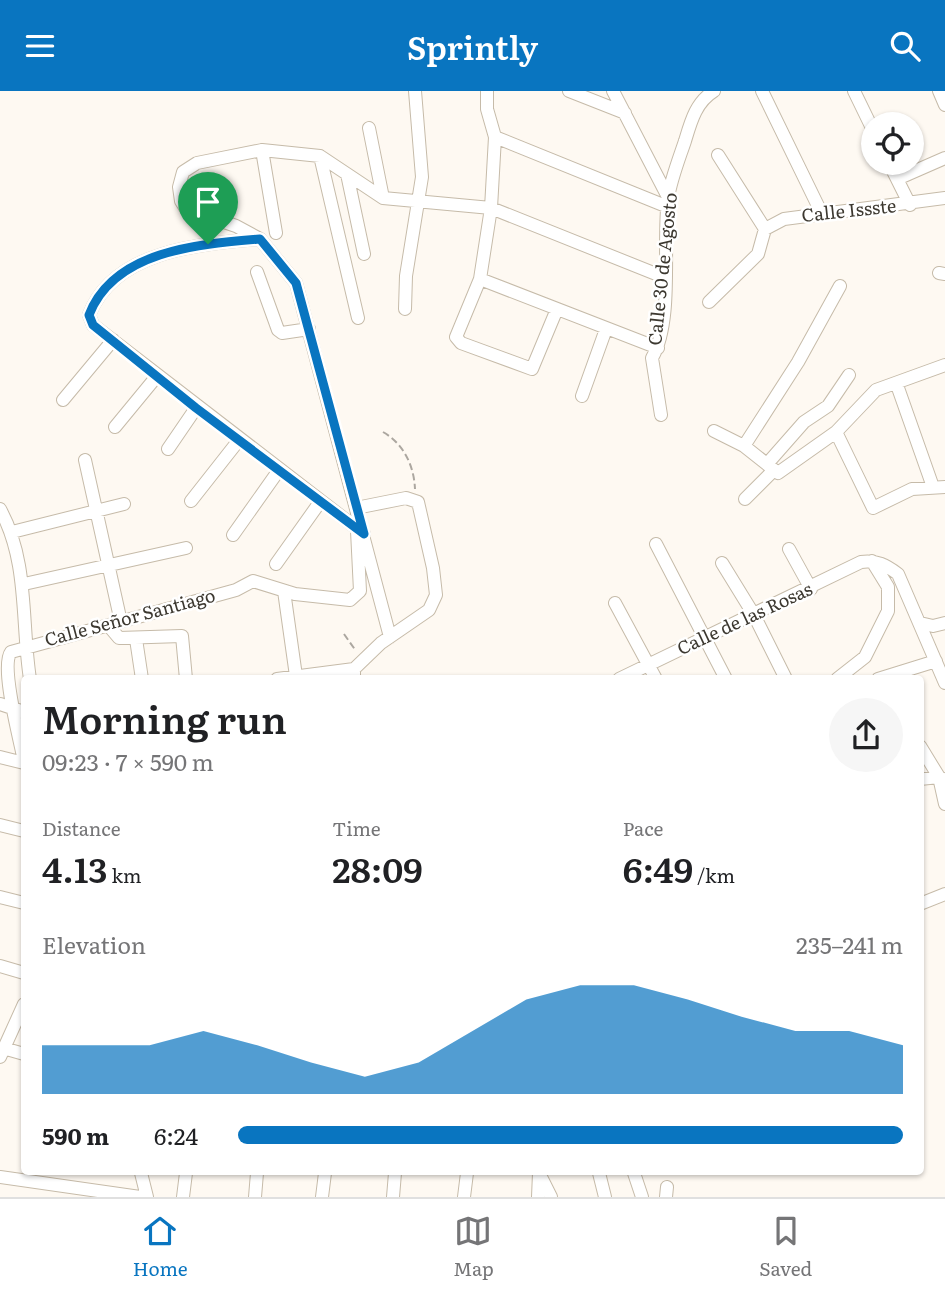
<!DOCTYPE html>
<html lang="en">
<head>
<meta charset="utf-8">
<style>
	:root { --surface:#fff; --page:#f6f6f6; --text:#202124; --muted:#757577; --line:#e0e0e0; --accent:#0975c0 }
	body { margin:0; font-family:Literata,serif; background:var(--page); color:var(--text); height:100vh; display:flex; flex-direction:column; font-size:26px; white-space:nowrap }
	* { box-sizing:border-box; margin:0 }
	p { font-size:23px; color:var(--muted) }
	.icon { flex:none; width:38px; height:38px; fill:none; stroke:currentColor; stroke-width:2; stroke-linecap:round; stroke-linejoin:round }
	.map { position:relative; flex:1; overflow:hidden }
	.panel { position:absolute; left:21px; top:584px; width:903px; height:500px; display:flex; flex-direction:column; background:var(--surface); border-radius:7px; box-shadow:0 2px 5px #0004 }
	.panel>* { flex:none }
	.buttons { position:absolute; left:861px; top:21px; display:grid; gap:14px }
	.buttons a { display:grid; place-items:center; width:63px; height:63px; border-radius:50%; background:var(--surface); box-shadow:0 2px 5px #0004; font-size:35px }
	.pin { position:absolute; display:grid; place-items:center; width:60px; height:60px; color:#fff; margin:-72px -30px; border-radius:50% 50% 50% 0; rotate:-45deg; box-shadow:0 0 7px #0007 }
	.pin .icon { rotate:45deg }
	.round { display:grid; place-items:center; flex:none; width:74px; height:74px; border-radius:37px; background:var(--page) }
	.head { display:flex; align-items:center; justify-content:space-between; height:119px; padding:0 21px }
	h1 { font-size:38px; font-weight:600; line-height:52px }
	.stats { display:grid; grid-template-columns:repeat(3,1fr); gap:10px; height:119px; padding:7px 21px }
	.stats div { display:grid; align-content:center }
	.stats b { font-size:35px; font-weight:600 }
	.stats small { font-size:19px; font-weight:400 }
	.stats p { font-size:19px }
	.chart { height:196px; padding:14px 21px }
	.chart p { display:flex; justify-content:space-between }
	.chart svg { width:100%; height:126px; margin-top:7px; fill:var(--accent); opacity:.7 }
	ul { padding:0 21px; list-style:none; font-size:23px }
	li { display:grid; grid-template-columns:112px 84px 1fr; align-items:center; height:52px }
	li i { height:18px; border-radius:9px; background:var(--accent) }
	header { display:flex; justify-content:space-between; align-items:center; height:91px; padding:0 21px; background:var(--accent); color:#fff; font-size:32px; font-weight:600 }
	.tabs { display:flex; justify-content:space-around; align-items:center; height:98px; border-top:2px solid var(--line); background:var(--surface); font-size:19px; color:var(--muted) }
	.tabs a { display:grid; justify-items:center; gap:4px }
	.tabs .on { color:var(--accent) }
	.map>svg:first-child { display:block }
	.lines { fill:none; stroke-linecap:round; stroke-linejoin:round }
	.minor-casing { stroke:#c6bba9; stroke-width:14 }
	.path { stroke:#aca7a0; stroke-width:2; stroke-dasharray:7 3.5; stroke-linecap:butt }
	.minor { stroke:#fff; stroke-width:12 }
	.route-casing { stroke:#fff; stroke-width:14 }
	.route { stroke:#0975c0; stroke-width:9 }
	.labels { text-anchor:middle; stroke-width:5; stroke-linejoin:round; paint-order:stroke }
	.street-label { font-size:18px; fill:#3c3830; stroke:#fff }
</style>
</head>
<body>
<header><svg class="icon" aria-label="menu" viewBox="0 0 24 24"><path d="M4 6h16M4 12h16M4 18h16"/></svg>Sprintly<svg class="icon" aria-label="search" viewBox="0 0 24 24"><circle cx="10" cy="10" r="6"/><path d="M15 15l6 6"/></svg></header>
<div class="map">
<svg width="945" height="1106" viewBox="0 0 945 1106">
	<rect width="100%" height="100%" fill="#fef9f2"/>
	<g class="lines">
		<g class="minor-casing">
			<path id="minor" d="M487,0V18L495,46L491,117L480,188L456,246L461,252L532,278L557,218
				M569,0L625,22
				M613,0L668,106
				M762,0L821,121
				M854,0L873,39
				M939,0L945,14
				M369,37L383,107
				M495,46L668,116
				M262,59L276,142
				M718,64L765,138
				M320,65L358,227
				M889,72L910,114
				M347,83L364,163
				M897,88L945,67
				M260,148C200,153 114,159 89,224L93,234L364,443
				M257,181L278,239L282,242L309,238
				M939,182L945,183
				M480,188L658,257
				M709,211L758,163L765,138L784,128L945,107
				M405,218L406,185L422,86L415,0
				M897,294L933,396
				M582,305L606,238
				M63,309L113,249
				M661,324L652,267C674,229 662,152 668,107C671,88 679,68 685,50C691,30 696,11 714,0
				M115,336L157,285
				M714,340L744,355L778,382L836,341L876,299L945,274
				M836,341L873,417L912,398L945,396
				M744,355L798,271L840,195
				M168,358L196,317
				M85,369L121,531
				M767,373L804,331L828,315L849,284
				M745,408L774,379
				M191,410L239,349
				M0,418C29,471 21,530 30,588
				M12,441L124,413
				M233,444L279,379
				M656,453L726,588
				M789,458L811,498
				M722,472L754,524L786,588
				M276,473L320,411
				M24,493L186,457
				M284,500L296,585
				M615,512L656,588
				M920,532L933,535L945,532
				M108,534L119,547L182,545L186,588
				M390,546L296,192L260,148L236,135L186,118L181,110L179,96L183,81L197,72L262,59L320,65L383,107L491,117L666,187
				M136,548L142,588
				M277,588L354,578
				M354,588V578L381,552L429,519L436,504L433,477L418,411L406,407L356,417
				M619,588L861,471C877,469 886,474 898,483L945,592
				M837,588L865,566L888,520V496L872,470
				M878,588L936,570
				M0,613L24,621
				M920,655L939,686L945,713
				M0,666L24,672
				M24,670C20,649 0,575 11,561L236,499L253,490L295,503L350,509L360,500L357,440
				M920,688L939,686L945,689
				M0,734L24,740
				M0,806L24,812
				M920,813L945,803
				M0,875L24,882
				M3,957L24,963
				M0,966L24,913
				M141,1082L147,1106
				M539,1082L551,1106
				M599,1082L605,1106
				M634,1082L642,1106
				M0,1086L140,1106
				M183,1106L186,1082
				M255,1106L257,1082
				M322,1106L325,1082
				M393,1106L395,1082
				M464,1106L467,1082
				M538,1106L539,1082
				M666,1106L667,1096"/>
		</g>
		<path class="path" d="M383,341C404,353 414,375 415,398
			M344,543L356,560"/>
		<use href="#minor" class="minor"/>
	</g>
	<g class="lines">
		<g class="route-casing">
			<path id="route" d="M260,148L296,192L364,443L196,317L93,234L89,224C114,159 200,153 260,148Z"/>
		</g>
		<use href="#route" class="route"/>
	</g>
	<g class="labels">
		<g class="street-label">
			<text transform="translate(849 120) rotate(-6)" y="6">Calle Issste</text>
			<text transform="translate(663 178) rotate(-84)" y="6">Calle 30 de Agosto</text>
			<text transform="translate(130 527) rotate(-15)" y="6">Calle Señor Santiago</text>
			<text transform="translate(745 528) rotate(-25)" y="6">Calle de las Rosas</text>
		</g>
	</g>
</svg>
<div class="buttons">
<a><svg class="icon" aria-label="locate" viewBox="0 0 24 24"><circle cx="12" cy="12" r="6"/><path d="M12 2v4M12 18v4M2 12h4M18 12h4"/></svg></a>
</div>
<div class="pin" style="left:208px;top:153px;background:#1e9e55"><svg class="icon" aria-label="arrive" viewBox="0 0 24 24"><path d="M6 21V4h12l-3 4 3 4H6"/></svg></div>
<section class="panel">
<div class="head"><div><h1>Morning run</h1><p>09:23 · 7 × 590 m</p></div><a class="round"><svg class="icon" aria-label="share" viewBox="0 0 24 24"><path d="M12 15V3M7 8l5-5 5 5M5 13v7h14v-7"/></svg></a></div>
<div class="stats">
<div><p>Distance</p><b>4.13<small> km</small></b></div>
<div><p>Time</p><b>28:09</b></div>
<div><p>Pace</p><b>6:49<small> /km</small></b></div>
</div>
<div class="chart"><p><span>Elevation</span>235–241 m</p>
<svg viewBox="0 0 160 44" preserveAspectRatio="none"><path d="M0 44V27L10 27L20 27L30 22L40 27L50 33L60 38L70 33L80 22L90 11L100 6L110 6L120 11L130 17L140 22L150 22L160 27V44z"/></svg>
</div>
<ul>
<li><b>590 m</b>6:24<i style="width:100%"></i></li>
</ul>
</section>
</div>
<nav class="tabs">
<a class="on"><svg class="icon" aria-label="home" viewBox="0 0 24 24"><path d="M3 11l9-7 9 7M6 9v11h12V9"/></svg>Home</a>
<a><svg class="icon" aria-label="map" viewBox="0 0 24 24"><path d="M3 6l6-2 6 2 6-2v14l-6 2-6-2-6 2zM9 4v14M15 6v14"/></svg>Map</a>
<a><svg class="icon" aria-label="saved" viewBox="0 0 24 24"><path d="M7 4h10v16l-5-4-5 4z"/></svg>Saved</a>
</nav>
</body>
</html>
